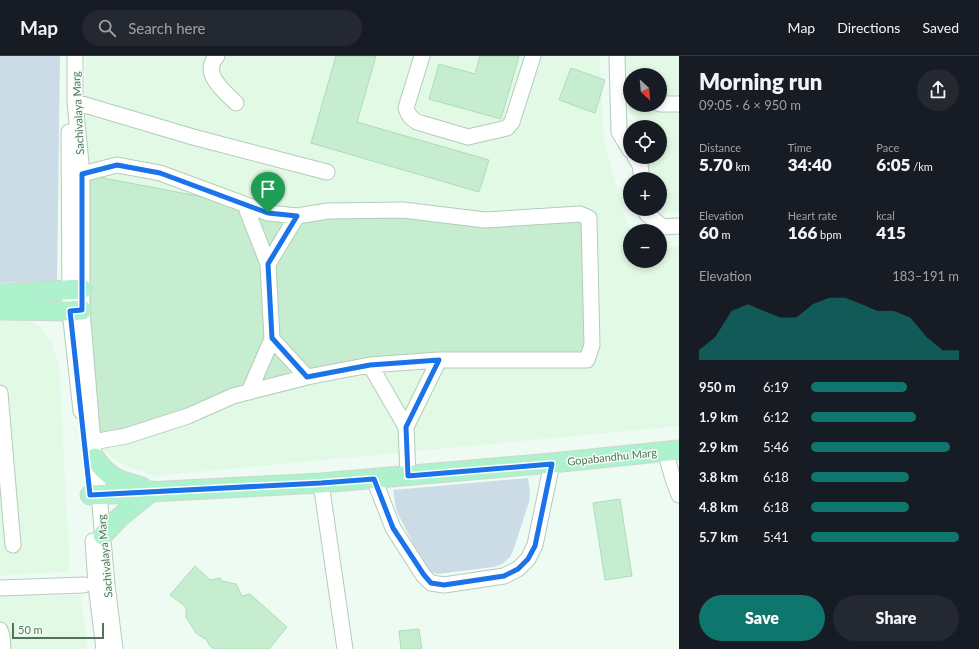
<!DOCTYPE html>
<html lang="en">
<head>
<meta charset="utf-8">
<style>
	:root { --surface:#171b24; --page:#242831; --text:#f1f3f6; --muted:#9ea1a6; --line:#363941; --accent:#0f766e }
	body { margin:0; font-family:Lato,sans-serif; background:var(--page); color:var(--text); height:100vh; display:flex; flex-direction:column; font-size:15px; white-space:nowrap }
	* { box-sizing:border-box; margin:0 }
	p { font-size:13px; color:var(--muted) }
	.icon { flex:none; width:22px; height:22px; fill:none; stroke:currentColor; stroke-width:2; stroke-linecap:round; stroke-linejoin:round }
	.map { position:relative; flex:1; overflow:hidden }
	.details { display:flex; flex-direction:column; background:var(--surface); width:300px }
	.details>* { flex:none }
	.needle { width:26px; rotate:154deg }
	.fabs { position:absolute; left:623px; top:12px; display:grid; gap:8px }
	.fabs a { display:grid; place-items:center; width:44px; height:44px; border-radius:50%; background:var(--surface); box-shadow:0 2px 6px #0003; font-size:20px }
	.scale { position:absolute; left:12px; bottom:10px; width:92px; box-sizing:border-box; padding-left:4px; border:2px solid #527458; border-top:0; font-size:11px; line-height:14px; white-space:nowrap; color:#527458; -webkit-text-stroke:3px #f3fdf7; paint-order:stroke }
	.pin { position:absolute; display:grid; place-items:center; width:34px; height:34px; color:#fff; margin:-41px -17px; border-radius:50% 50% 50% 0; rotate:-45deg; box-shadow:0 0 4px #0007 }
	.pin .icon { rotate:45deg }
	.round { display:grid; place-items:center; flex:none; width:42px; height:42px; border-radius:21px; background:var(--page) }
	.head { display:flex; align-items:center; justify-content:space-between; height:68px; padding:0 20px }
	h1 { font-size:22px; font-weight:800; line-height:30px }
	.figures { display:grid; grid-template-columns:repeat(3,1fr); gap:6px; height:68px; padding:4px 20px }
	.figures div { display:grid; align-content:center }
	.figures b { font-size:17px; font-weight:800 }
	.figures small { font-size:11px; font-weight:400 }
	.figures p { font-size:11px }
	.chart { height:112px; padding:8px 20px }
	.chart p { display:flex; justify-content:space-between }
	.chart svg { width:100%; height:72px; margin-top:4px; fill:var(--accent); opacity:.7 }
	.button { display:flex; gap:8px; margin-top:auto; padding:8px 20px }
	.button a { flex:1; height:46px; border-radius:24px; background:var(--accent); color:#fff; font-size:16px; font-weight:800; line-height:46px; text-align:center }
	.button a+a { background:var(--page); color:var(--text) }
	ul { padding:0 20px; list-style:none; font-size:13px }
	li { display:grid; grid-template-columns:64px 48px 1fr; align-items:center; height:30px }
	li i { height:10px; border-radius:5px; background:var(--accent) }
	header { display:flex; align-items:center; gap:24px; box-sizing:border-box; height:56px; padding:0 20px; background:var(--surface); border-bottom:1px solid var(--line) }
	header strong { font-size:19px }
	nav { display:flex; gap:22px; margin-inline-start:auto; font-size:14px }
	.search { width:280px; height:36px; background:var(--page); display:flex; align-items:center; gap:10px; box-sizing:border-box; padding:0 14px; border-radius:22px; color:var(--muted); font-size:15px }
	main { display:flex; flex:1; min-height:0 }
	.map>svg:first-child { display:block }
	.commercial { fill:#e2f9e5; fill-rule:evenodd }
	.green { fill:#ccdce7 }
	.building { fill:#c7edd0; stroke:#aadeb5 }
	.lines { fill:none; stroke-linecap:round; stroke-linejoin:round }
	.minor-casing { stroke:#b3ccba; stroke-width:17 }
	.major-casing { stroke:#cfd8d0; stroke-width:21 }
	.minor { stroke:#fff; stroke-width:15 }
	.major { stroke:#aef1cd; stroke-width:19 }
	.route-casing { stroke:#fff; stroke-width:8 }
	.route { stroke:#1a73e8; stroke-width:5 }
	.labels { text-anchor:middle; stroke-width:3; stroke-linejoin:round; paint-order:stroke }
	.street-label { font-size:11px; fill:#527458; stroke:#f3fdf7 }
</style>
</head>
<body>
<header>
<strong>Map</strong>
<div class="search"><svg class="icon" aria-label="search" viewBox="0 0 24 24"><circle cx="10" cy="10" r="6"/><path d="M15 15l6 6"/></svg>Search here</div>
<nav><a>Map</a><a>Directions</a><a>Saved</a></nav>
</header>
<main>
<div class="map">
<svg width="679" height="593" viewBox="0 0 679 593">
	<rect width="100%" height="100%" fill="#edfbf3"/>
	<path class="commercial" d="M86,0H600L604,86L630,177V205H660V193L679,190V370L155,420L121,408L105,395L91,258L85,28Z
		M626,0H679V156L655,158V153H660V123H650L646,101H660V71H640L628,53ZM630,19H660V49H630Z
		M26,264L39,270L52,288L59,309L70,515L0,520V265Z
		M81,539L87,593H0V540Z"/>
	<path class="green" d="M0,0H60L57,225L0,227Z
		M528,422L530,436L529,446L514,492L510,501L502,508L494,511L437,518L430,515L424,509L398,458L396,452L393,434Z"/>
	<path class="building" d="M336,0H376L357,66L489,104L479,136L311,87Z
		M480,0H519L501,63L429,43L439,8L475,18Z
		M571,12L605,24L595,57L559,44Z
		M82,118L245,149L328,155L589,162V299L433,297L307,321L93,386Z
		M620,443L632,520L605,524L593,447Z
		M195,510L210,524L220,522L222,525L236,528L242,540L250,538L287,571L269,593H214L209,589L207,584L196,577L186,561V551L170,539Z
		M419,573L422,593H401L399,575Z"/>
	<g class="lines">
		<g class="minor-casing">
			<path id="minor" d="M75,0V46L82,118V254L93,386L99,438L107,529L115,593
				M217,0C200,17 225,36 236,47
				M422,0L406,52C408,59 411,62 417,66L468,81L507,72L512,66L533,0
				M617,0L619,76L630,94
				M75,46L193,81L327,116
				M660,48H679
				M69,76L70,255L81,355
				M635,101L640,109L642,123
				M82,118L117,109L160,117L268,157L297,160L328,155L403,154L485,164L580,158L589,162L592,289L587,304H439
				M245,149L268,208L297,160
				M647,153V158L663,171L679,170
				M272,283L307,321
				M370,309L439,304L406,371L408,420
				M249,336L272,283L268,208
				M0,337L13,489
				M93,386L126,380L188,360L233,340L307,321L370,309L406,371
				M665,395L673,423L679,439
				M374,423L393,472L423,519L431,527L444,529L504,520L518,513L528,503L535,489L552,407
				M321,427L345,593
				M93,485L96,529L104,593
				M0,532L84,529
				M0,574L2,580L3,593"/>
		</g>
		<g class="major-casing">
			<path id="major" d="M0,238L82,233
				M0,254L70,255L82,254
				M95,402C99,407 102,412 106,415C116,425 129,427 142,431
				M90,439L321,427L552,407L679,394
				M103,479L121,460L152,435"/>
		</g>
		<use href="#minor" class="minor"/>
		<use href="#major" class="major"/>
	</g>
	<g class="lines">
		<g class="route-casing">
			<path id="route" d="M117,109L160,117L268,157L297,160L268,208L272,282L307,321L370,309L439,304L406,371L408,420L552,408L535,490L528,503L518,513L504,520L444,529L431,527L424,519L393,472L374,423L321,427L90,439L70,255L82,254V118Z"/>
		</g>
		<use href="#route" class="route"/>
	</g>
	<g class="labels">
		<g class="street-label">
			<text transform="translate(78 57) rotate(-93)" y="4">Sachivalaya Marg</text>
			<text transform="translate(612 401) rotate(-6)" y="4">Gopabandhu Marg</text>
			<text transform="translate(105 500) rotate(-95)" y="4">Sachivalaya Marg</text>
		</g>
	</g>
</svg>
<div class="fabs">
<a><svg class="needle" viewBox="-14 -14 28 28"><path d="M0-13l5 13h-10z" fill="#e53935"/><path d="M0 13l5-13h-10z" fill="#9ea1a6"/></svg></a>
<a><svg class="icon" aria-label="locate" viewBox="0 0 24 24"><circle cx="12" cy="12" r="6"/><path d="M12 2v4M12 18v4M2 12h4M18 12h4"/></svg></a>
<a>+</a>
<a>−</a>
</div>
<div class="scale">50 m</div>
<div class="pin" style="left:268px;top:157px;background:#1e9e55"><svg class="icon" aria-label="arrive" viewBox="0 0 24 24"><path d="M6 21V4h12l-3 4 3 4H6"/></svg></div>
</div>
<section class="details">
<div class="head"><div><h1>Morning run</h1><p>09:05 · 6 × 950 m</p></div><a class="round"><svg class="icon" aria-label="share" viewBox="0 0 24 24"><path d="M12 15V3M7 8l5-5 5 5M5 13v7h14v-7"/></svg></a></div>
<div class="figures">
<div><p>Distance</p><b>5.70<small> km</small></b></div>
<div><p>Time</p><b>34:40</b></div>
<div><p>Pace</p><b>6:05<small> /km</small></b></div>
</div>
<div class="figures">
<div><p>Elevation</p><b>60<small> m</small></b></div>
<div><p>Heart rate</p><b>166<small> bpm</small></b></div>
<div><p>kcal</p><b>415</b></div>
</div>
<div class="chart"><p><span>Elevation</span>183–191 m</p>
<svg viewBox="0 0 160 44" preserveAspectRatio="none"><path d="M0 44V38L10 30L20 14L30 10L40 14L50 18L60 18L70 10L80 6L90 6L100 10L110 14L120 14L130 18L140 30L150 38L160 38V44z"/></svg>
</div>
<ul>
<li><b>950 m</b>6:19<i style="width:65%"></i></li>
<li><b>1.9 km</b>6:12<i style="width:71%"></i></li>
<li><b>2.9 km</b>5:46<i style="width:94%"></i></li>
<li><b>3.8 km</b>6:18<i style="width:66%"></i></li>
<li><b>4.8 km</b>6:18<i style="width:66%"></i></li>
<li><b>5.7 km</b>5:41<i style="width:100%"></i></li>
</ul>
<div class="button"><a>Save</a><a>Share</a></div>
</section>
</main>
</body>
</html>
